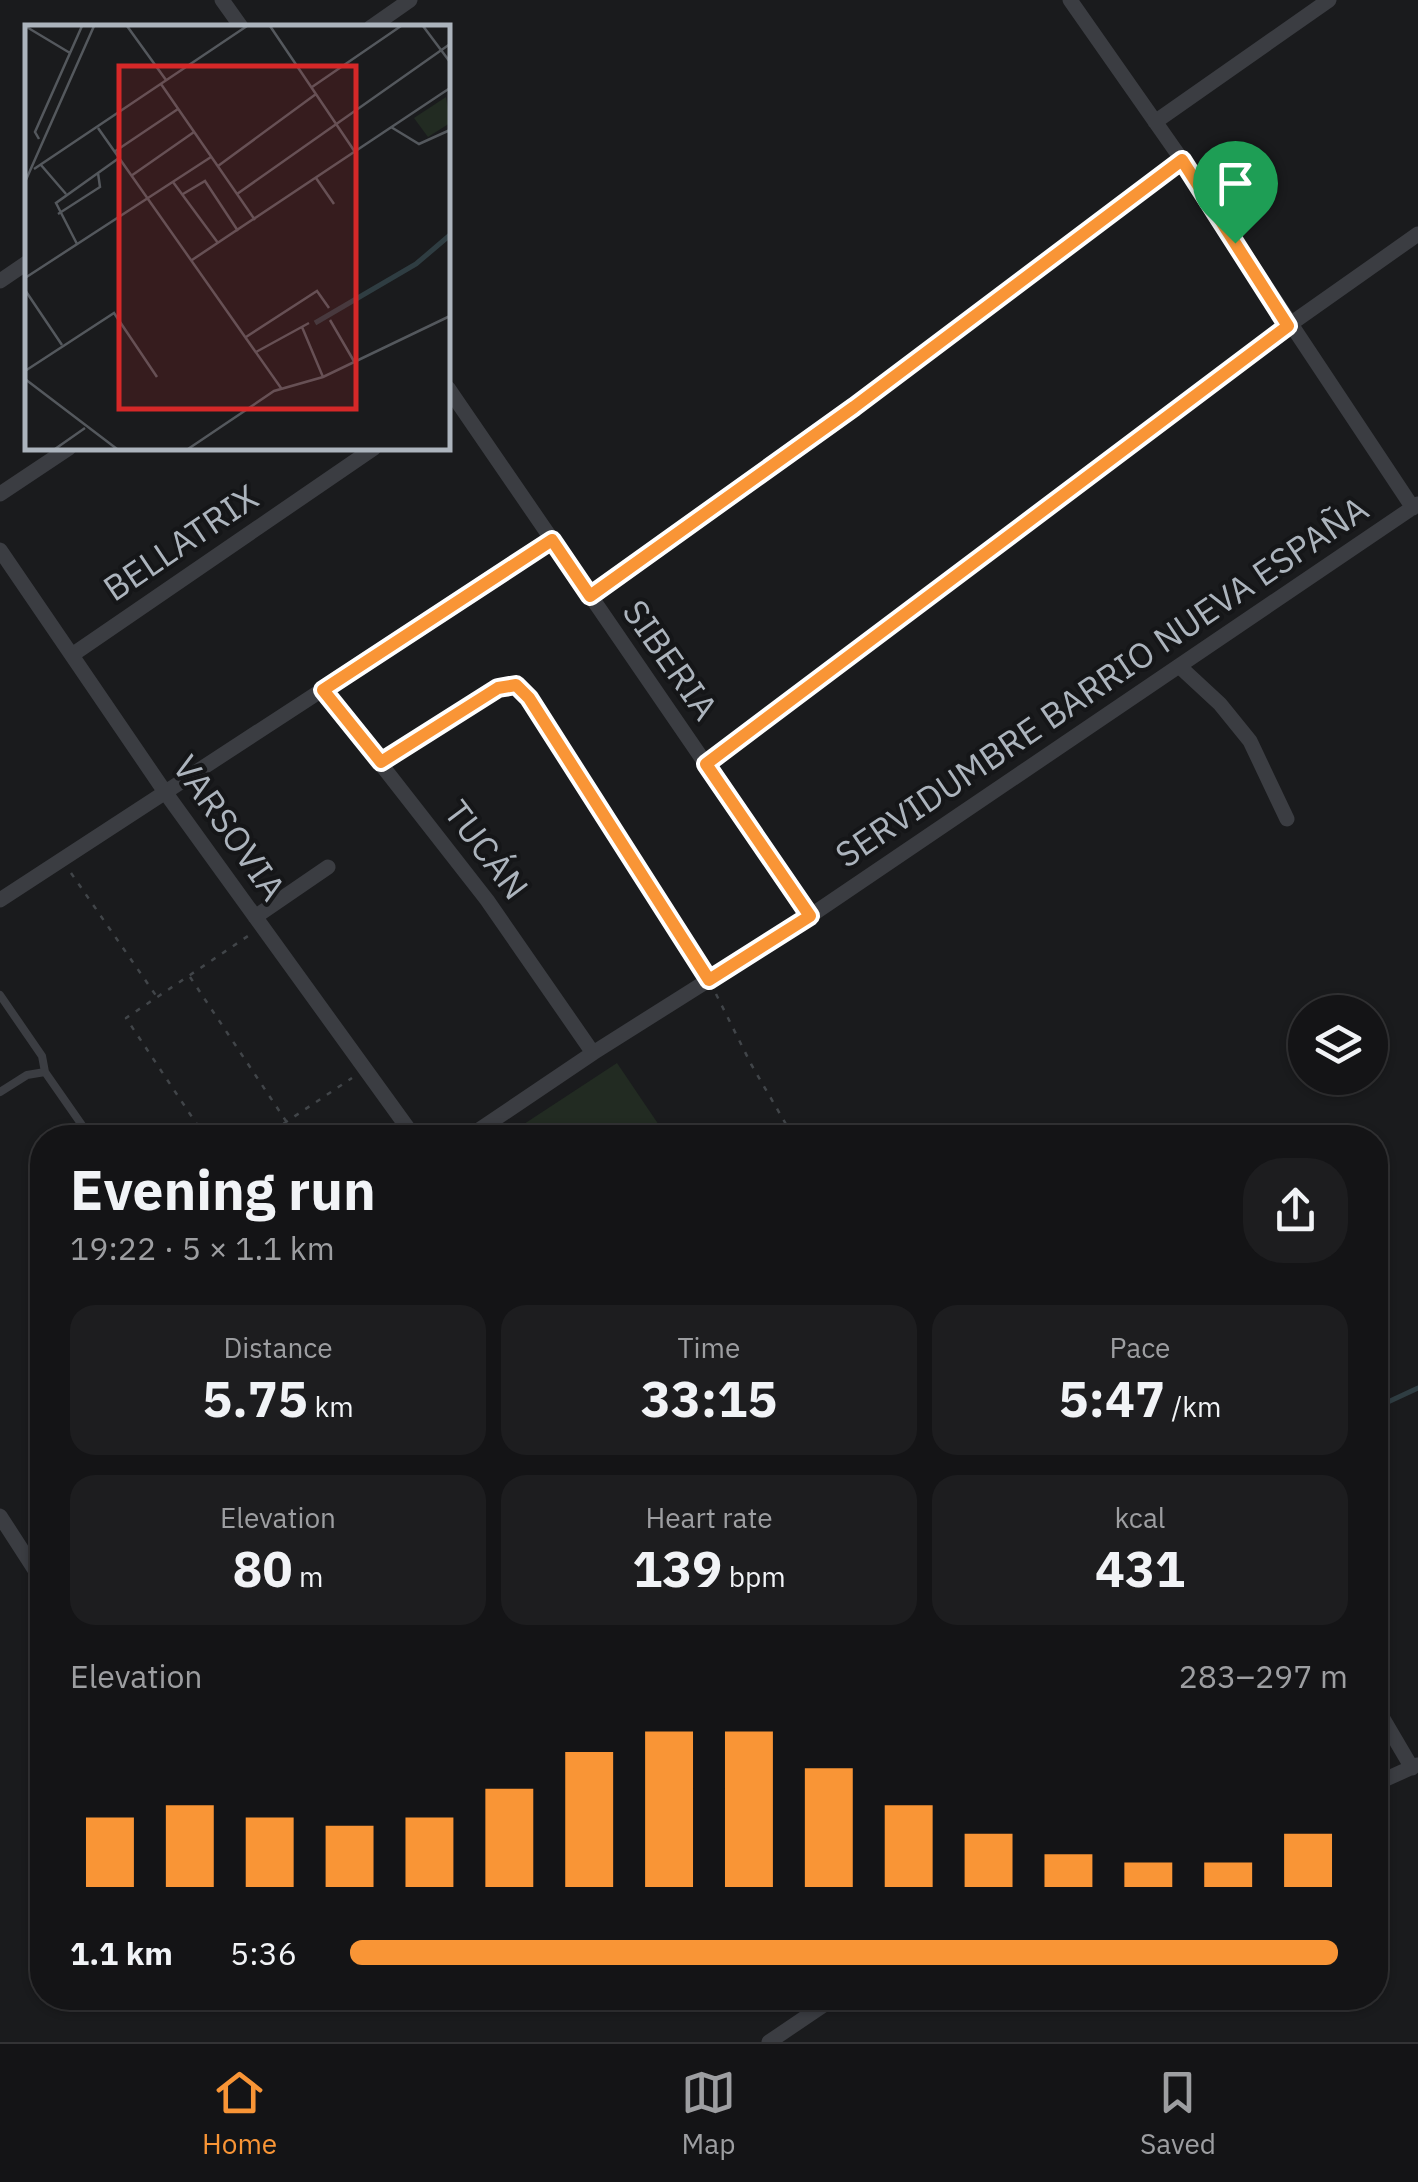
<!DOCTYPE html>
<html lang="en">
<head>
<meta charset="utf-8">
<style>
	:root { --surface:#141416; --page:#1d1d1f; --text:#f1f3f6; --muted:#9d9ea1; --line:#333335; --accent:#f99536 }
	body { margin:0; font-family:"IBM Plex Sans",sans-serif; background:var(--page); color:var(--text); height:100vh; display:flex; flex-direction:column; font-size:38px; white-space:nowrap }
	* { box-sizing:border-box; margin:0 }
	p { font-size:32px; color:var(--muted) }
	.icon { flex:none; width:55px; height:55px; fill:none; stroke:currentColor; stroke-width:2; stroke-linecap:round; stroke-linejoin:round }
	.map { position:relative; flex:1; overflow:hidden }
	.drawer { position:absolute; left:30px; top:1125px; width:1358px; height:885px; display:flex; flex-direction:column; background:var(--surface); border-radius:40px; box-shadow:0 2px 8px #0004,0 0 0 2px var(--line) }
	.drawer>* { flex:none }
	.buttons { position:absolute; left:1288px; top:995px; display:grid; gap:20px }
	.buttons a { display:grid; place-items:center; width:100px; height:100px; border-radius:50%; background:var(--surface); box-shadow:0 2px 8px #0004,0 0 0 2px var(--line); font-size:50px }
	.pin { position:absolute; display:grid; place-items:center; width:85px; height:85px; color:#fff; margin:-102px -42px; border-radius:50% 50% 50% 0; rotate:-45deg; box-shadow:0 0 10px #0007 }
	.pin .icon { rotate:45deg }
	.round { display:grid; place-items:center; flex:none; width:105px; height:105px; border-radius:40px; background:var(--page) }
	.headline { display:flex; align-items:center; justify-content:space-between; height:170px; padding:0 40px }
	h1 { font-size:55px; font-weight:800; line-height:75px }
	.figures { display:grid; grid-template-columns:repeat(3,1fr); gap:15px; height:170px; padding:10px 40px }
	.figures div { display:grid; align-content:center; border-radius:25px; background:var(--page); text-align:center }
	.figures b { font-size:50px; font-weight:800 }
	.figures small { font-size:28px; font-weight:400 }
	.figures p { font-size:28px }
	.chart { height:280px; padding:20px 40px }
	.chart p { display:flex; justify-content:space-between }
	.chart svg { width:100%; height:180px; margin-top:10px; stroke:var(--accent); stroke-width:6 }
	ul { padding:0 40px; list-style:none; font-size:32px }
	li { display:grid; grid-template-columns:160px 120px 1fr; align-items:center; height:75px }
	li i { height:25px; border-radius:12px; background:var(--accent) }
	.tabs { display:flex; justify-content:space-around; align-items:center; height:140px; border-top:2px solid var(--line); background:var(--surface); font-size:28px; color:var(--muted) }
	.tabs a { display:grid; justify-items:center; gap:5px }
	.tabs .current { color:var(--accent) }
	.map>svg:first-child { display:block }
	.green { fill:#222b22 }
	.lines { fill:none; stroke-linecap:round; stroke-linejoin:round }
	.stream { stroke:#2f3d42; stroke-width:5 }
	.path { stroke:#414549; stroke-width:2.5; stroke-dasharray:5 8; stroke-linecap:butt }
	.lane { stroke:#3b3d42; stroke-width:8 }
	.street { stroke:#3b3d42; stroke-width:15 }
	.route-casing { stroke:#fff; stroke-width:20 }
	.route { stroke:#f99536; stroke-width:12 }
	.labels { text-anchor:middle; stroke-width:8; stroke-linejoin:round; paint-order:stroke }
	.street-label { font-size:35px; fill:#acb4bd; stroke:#151618 }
	.inset-river { fill:none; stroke:#2f3d42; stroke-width:5 }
	.inset-road { fill:none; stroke:#54585d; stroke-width:2.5 }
	.view { fill:#d62828; fill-opacity:0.15; stroke:#d62828; stroke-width:5 }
	.inset-edge { fill:none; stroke:#acb4bd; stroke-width:5 }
</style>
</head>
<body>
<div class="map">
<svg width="1418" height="2042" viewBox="0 0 1418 2042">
	<rect width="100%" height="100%" fill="#1a1b1d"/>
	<path class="green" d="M617,1063L667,1137H504Z"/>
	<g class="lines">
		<path class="stream" d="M1375,1408L1418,1388"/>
		<path class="path" d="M71,873L157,997
			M190,977L286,1121
			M716,994L751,1064L794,1138
			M206,1138L126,1018L248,936
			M262,1138L352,1078
			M384,1138L391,1132"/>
		<path class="lane" d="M0,995L42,1056L45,1072L91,1138
			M0,1092L27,1075L45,1072"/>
		<path class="street" d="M222,0L242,28
			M1070,0L1182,160L1413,508
			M370,28L410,0
			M1155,122L1329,0
			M0,281L28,262
			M448,388L810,916
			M0,494L69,448
			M0,550L165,792L415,1138
			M590,596L854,407L1182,160
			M72,655L374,448
			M1179,666L1220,704L1250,741L1287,819
			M323,690L487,900L593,1053
			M381,762L498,688L516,685L529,698L709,979
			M706,764L1289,325L1418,234
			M0,900L552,540
			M255,917L328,867
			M467,1138L593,1053L810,916L1418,504
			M0,1516L42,1581
			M1375,1705L1412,1768
			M1375,1784L1417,1765
			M769,2042L834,1998"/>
	</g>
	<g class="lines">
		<g class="route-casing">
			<path id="route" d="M1182,160L1288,326L706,764L810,916L709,980L529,698L516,685L498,688L381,762L323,690L552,540L590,596L854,407Z"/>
		</g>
		<use href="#route" class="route"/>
	</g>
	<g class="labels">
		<g class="street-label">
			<text transform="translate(181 543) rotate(-34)" y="12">BELLATRIX</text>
			<text transform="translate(670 660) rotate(55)" y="12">SIBERIA</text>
			<text transform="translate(1102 682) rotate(-34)" y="12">SERVIDUMBRE BARRIO NUEVA ESPAÑA</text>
			<text transform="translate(229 828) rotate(55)" y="12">VARSOVIA</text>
			<text transform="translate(486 850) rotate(53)" y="12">TUCÁN</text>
		</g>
	</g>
	<g transform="translate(25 25)">
		<rect width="425" height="425" fill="#1a1b1d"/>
		<path d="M421,72L425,98L403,112L389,93Z" fill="#222b22"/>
		<path class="inset-river" d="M290,298L391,239L425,210"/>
		<path class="inset-road" d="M0,1L45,28M102,1L141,55M245,1L330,127M398,1L425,37M136,59L230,195M287,62L376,1M366,102L394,119L425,105M73,103L256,363M14,114L10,107L57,1M89,127L153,84M16,140L41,169M193,141L291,69M9,144L222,1M106,151L169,107M291,153L309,179M0,157L69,1M148,157L193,218M158,169L180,156L213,206M212,169L425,19M33,189L75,162L73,148M52,219L31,178L94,133M167,235L425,63M0,253L186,132M0,265L37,320M305,295L330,338M277,302L298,352M221,312L292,266L304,283M231,327L284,298M0,346L89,288L132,352M0,354L92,424M30,424L60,403M163,424L249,366L298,352L425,291"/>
		<path class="view" d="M94,41H331V384H94Z"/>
		<rect width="425" height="425" class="inset-edge"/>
	</g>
</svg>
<div class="buttons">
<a><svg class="icon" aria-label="layers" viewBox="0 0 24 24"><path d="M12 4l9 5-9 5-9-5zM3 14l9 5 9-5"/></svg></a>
</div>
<div class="pin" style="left:1235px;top:243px;background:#1e9e55"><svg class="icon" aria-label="arrive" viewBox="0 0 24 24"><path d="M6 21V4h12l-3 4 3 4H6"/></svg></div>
<section class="drawer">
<div class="headline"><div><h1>Evening run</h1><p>19:22 · 5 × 1.1 km</p></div><a class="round"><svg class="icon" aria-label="share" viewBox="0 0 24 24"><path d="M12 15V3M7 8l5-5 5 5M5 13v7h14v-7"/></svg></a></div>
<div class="figures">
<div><p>Distance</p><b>5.75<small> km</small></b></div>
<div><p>Time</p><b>33:15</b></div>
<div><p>Pace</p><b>5:47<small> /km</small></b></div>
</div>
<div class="figures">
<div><p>Elevation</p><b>80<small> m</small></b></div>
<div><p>Heart rate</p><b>139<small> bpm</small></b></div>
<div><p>kcal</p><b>431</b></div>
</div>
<div class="chart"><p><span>Elevation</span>283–297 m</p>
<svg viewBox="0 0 160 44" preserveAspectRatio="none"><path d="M5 44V27M15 44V24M25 44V27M35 44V29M45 44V27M55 44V20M65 44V11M75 44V6M85 44V6M95 44V15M105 44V24M115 44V31M125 44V36M135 44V38M145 44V38M155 44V31"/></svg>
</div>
<ul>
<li><b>1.1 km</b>5:36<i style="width:99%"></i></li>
</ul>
</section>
</div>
<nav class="tabs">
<a class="current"><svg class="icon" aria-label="home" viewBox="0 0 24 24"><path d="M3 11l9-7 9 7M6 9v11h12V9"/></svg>Home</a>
<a><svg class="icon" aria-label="map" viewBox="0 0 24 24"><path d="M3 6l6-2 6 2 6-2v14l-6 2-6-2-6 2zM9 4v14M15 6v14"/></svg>Map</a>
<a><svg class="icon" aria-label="saved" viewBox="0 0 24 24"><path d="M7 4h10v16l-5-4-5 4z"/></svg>Saved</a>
</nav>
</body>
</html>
